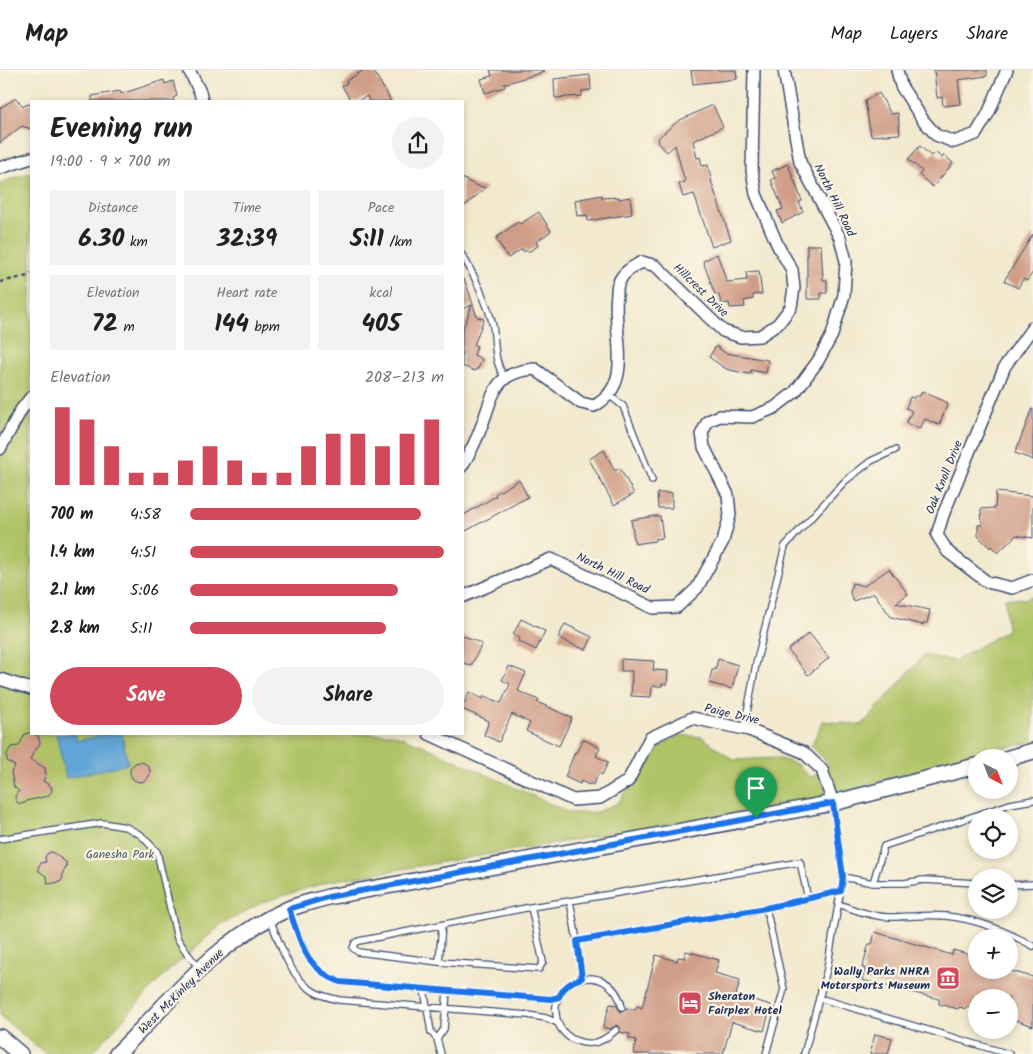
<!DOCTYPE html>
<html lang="en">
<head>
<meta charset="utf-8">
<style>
	:root { --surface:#fff; --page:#f2f2f2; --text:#202124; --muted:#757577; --line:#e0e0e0; --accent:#d1495b }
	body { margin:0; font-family:Kalam,sans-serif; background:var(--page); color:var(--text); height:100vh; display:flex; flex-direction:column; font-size:19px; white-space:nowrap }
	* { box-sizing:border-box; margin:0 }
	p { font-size:16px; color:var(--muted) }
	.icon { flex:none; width:28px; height:28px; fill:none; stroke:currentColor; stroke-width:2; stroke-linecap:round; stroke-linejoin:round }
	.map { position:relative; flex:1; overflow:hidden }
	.sheet { position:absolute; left:30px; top:30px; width:434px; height:635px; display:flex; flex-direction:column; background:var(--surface); border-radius:0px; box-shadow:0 2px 8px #0003 }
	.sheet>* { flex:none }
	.needle { width:32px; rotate:138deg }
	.controls { position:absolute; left:968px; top:679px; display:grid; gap:10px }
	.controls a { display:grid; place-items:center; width:50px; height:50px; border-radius:50%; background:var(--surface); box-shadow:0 2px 8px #0003; font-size:25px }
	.pin { position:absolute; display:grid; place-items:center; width:42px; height:42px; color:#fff; margin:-51px -21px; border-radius:50% 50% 50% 0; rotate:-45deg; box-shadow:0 0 5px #0007 }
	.pin .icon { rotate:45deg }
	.round { display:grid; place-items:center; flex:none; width:52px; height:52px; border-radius:26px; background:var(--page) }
	.summary { display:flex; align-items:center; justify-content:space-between; height:85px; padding:0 20px }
	h1 { font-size:28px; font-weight:700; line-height:38px }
	.figures { display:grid; grid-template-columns:repeat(3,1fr); gap:8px; height:85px; padding:5px 20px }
	.figures div { display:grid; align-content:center; border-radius:0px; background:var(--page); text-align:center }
	.figures b { font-size:25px; font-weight:700 }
	.figures small { font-size:14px; font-weight:400 }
	.figures p { font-size:14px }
	.chart { height:140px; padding:10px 20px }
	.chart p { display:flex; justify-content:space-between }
	.chart svg { width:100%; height:90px; margin-top:5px; stroke:var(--accent); stroke-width:6 }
	.button { display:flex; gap:10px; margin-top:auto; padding:10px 20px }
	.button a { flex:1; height:58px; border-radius:30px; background:var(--accent); color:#fff; font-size:20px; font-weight:700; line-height:58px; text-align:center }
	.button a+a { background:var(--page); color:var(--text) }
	ul { padding:0 20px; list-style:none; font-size:16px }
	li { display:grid; grid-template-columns:80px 60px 1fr; align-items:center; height:38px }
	li i { height:12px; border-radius:6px; background:var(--accent) }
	header { display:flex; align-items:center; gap:30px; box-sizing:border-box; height:70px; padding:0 25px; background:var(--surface); border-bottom:1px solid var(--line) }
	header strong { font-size:24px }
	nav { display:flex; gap:28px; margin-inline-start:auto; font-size:18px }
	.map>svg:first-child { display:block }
	.green { fill:#b0c366; stroke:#667962 }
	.water { fill:#60a5d5; stroke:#3e6a9a }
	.building { fill:#d09e88 }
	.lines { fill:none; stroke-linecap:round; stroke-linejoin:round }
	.service-casing { stroke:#3b4b6f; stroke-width:8 }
	.minor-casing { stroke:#3b4b6f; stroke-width:14 }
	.secondary-casing { stroke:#3b4b6f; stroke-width:18 }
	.path { stroke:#3b4b6f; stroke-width:2.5; stroke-dasharray:4 4; stroke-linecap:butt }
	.service { stroke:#fff; stroke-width:5.5 }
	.minor { stroke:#fff; stroke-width:11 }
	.secondary { stroke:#fff; stroke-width:15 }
	.route-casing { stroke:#fff; stroke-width:10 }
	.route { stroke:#1a73e8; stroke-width:6 }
	.labels { text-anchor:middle; stroke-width:4.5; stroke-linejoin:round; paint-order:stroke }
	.street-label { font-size:12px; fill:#1b2f5e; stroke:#fcf5e5 }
	.park-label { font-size:12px; fill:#485b60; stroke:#fcf5e5 }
	.poi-label { font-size:12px; font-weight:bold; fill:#1b2f5e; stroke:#fcf5e5; text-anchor:end }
</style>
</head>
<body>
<header>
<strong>Map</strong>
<nav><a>Map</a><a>Layers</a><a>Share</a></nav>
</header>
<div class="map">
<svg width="1033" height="984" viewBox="0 0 1033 984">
	<rect width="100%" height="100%" fill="#fcf5e5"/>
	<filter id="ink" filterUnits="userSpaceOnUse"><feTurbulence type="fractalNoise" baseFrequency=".02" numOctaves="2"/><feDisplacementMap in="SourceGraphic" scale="10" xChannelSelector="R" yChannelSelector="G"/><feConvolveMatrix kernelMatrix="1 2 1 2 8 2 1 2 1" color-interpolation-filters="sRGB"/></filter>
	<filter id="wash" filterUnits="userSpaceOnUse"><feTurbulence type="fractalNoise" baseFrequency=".0096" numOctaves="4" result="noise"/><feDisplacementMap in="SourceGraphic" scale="20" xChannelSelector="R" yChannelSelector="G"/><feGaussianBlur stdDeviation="1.12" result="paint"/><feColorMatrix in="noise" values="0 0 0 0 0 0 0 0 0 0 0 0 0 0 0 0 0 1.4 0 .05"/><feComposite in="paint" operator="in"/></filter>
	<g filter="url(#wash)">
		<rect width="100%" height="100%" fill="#f2e9ce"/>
		<path class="green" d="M31,102V664H393L422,675L570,743L597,742L618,733L655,680L679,665L702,667L733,690L777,688L797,694L810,708L830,695L811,676L823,651L862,655L924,585L955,591L1007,560L1005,528L1025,529L1033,526V672L991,680L844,722L788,734L330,811L261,833L221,855L164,905L91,984H46L0,946V113Z"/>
		<path class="water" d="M56,664H75L77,671L107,664H122L128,694L66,708Z"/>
		<g id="blocks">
			<path class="building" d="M364,0H373L391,31H369L367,26L358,31H351L342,16L347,13L346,11Z
				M490,0H543L544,2L504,14L505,17L485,23L481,9L492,6Z
				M691,0H736L737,9L693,14Z
				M934,0H987V6L958,10L961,34L943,36L942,27L937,28Z
				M590,5L591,20L582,21V26L555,28L554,9Z
				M164,10L165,14L173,11L177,26L173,28L174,31H92V26L120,21L121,24Z
				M879,23L891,44L898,43L900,64L871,66L865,31Z
				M16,28L23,37L25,35L31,34V59L22,56L0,73V38Z
				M713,35L723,57L693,71L697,88L700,87L702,96L708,95L712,114L731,170L712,177L694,124L683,127L679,114L685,112L675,75L667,82L658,72L659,70L658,68L678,51Z
				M920,76L931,86L935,82L942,88L944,85L953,93L933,117L919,105L922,101L908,89Z
				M788,94L802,131L799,132L803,142L782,153L777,141L783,139L771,110L775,108L772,101Z
				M462,108L475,115L486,118L462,138Z
				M602,125V128L619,127V129L630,127L632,144L588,151L587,145L577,146L575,130Z
				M539,142L551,161L536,172L538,176L528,182L527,180L524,182L522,179L508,188L496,168L518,152L520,154Z
				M1033,164V202L1027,211L1023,209L1018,218L1004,211Z
				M807,175H821L823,210H827V223H821V229H807Z
				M717,184L727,212L747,210L746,202L759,201L762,224L753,225V229L744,231L745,237L730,238L729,233L722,234L718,224L715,225L703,191Z
				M462,209H464L470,225L477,247L484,249L474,275L477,276L474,285L482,289L478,299H476L475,301L462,296V261L472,235L462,239Z
				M716,276L725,283L768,290L766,303L751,300V303L748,304L726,299L709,287Z
				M922,321L948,333L939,355L925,349L920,359L906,353L912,341L906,338L910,327L914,328L916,325L919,327Z
				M1032,339H1033V390L1015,383Z
				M604,380L615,401L620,398L634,424L614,435L589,389Z
				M519,410L528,427L462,463V446L496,426L495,424Z
				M996,422L1033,426V468L1016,465L998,483L991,476L990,478L978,466V455H982L981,439L995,438Z
				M657,423H672V438H658Z
				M655,446H660L663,468L655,469V471L635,474L631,450Z
				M889,499L908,524L896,533L930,540L927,553H923V555L891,547L874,523L853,531L850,523L852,513L864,516Z
				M521,549L545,561L536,580L518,571L520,568L513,565Z
				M565,554L592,567L586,580L558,568Z
				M809,563L829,588L808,605L788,580Z
				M462,565L482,574L471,596L462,592Z
				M621,589L654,591L653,600L668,601L667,614H662V616H652L651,627L631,626L632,601H621Z
				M718,589L738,595L732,619L709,613L712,600H715Z
				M509,596L526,603L518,621L539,630L537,632L572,648L559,676L526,661L530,653L512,644L499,672L484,665L489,651L462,639L469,622L483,629L484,626L501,633L510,614L502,610Z
				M31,662L38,666L40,673L30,689L45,698L46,705L43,711L51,716L52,721L48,726L26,731L25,733L20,734L16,731L15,726L19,721L14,717L11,702L15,696L7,691V684L11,677L19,676L25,664Z
				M583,669L600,678L596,686L608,692L602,705L599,703L593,715L590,713L589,715L581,711L580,714L565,707L575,682L576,683Z
				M130 702a10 10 0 1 1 20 0a10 10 0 1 1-20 0Z
				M52,782L67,793L65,795L67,796L62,804L63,808L60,812L48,814L47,807L39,801L38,797L41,793L46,792L45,787L48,783Z
				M875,862L952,885L953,880L971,885L976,887V900H1007L1033,907V956L1009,948V928H976V940L967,937L966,939L959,937L958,939L939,934V929L862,910L865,898H862L869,874H872Z
				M686,881L719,890L715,903L740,910L736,925L771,935L764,961L732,952L723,984H634L636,970L628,968L630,964L620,962V957L617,955L610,959L603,957L610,934L616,935L621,942L624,941L627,938L635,940L637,936L642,938L656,885L677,891L678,887L684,888Z
				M875,964L892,968L888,984H870Z"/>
		</g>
	</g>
	<g filter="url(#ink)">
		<use href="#blocks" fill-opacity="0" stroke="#3b4b6f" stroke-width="1"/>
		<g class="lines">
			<g class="service-casing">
				<path id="service" d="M462,185C473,202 489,237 493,256C496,276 493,290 505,308
					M609,325L623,336L652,410
					M744,659L756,594L785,476L845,411L871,391L895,380
					M0,769L102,753L126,757L141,765L157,782L177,868L187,883L200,899
					M843,807L873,813H904L924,810L976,813
					M873,813L884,776L1010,734L1033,730
					M1009,815L1033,814
					M570,831L800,792L808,829
					M839,834C854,840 870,846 887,847C907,847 926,844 946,846C976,849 1006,861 1033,876
					M531,837L359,871L355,873L353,878L358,882L439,892L539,899L543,892L531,837L570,831L577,871
					M289,839C301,872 304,898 340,912L551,929L559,927
					M270,849C280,874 289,906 313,921C321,926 330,928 339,930L528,945L546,948L558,953
					M439,892L442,855
					M582,908L577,871L766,838L841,821
					M424,919L431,962L437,969L441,984
					M819,928L1009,984
					M616,960C604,971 592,977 577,971C569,969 561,961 558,953C543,908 610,887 622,937
					M437,969L444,959L447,921
					M766,984L784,919L766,838
					M804,984L827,899L843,807L833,733"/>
			</g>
			<g class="minor-casing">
				<path id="minor" d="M189,0L200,22L202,31
					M897,0L901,16L923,50L936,65L954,72L976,64L988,44L1007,0
					M0,98L31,88
					M1033,257L1005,296L943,445L937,465L948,482L987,512L1012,518L1033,510
					M0,379L21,340L31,327
					M462,396C470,383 477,369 482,355C494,322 495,302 535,299L581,333L594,336C637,313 611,261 617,223C617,220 617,215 619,212C623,202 633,197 642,192L656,196L723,261L741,267L760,266L778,254L791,237L794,218L792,200L778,176L766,148L756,124L752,100L754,0
					M462,527L551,489L653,538L677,537L697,518L723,471L730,445L728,425L704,377L702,363L708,351L720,346L752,347L774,338L795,322L818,291L832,265L844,225L846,191L840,168L800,92L784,0
					M0,609L31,619
					M429,664L573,730L600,728L628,711L650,668L692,648L749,660L803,682L822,700L833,733"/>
			</g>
			<g class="secondary-casing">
				<path id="secondary" d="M1009,688L1033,681
					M0,967L20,984
					M117,984C172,930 215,871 288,839C300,834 315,831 328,827L833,733L976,696"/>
			</g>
			<path class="path" d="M0,212L28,206L31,203"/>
			<use href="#service" class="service"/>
			<use href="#minor" class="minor"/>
			<use href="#secondary" class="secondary"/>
		</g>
	</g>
	<g class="lines" filter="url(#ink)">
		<g class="route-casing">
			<path id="route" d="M833,733L843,807L841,821L766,838L577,871L582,908C572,911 563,917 559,927L551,929L340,912C304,898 301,872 289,839L328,827Z"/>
		</g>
		<use href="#route" class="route"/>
	</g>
	<defs>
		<g id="museum-square" transform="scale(1.25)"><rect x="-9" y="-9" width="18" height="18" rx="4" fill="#d1495b" stroke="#fcf5e5"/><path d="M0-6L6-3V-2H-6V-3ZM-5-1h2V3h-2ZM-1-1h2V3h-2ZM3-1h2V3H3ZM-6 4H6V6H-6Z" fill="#fff"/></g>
		<g id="hotel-square" transform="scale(1.25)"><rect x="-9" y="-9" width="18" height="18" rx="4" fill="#d1495b" stroke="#fcf5e5"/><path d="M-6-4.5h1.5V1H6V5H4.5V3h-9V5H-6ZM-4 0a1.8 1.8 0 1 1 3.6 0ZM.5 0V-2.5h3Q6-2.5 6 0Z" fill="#fff"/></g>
	</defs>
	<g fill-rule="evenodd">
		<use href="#museum-square" x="948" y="908"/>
		<use href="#hotel-square" x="690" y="933"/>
	</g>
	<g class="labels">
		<g class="street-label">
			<text transform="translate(835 130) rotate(64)" y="4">North Hill Road</text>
			<text transform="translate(701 220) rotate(44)" y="4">Hillcrest Drive</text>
			<text transform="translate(944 407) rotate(-68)" y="4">Oak Knoll Drive</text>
			<text transform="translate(613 503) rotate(26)" y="4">North Hill Road</text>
			<text transform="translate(732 644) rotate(13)" y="4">Paige Drive</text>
			<text transform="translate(181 921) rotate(-45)" y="4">West McKinley Avenue</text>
		</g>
		<g class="park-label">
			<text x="120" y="788">Ganesha Park</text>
		</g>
		<g class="poi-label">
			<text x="930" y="905">Wally Parks NHRA<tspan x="930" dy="14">Motorsports Museum</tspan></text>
			<text x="708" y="930" text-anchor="start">Sheraton<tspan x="708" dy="14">Fairplex Hotel</tspan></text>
		</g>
	</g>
</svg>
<div class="controls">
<a><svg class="needle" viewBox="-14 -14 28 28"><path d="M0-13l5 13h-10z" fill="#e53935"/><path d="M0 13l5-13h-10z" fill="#757577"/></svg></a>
<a><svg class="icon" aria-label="locate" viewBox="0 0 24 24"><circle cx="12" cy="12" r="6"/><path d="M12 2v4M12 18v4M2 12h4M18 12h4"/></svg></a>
<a><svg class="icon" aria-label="layers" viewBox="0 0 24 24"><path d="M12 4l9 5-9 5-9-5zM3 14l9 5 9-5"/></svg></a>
<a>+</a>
<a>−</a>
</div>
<div class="pin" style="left:756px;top:748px;background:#1e9e55"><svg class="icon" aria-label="arrive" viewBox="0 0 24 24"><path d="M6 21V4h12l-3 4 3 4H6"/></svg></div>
<section class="sheet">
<div class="summary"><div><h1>Evening run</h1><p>19:00 · 9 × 700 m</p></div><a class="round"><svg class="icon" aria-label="share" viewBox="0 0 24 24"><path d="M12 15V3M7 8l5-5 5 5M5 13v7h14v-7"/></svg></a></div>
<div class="figures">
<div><p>Distance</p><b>6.30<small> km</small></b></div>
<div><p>Time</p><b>32:39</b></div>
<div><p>Pace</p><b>5:11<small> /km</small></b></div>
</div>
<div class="figures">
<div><p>Elevation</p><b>72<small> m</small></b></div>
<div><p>Heart rate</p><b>144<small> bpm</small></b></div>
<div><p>kcal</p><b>405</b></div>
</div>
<div class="chart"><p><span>Elevation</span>208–213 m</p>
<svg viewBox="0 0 160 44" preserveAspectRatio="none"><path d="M5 44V6M15 44V12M25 44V25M35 44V38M45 44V38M55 44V32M65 44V25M75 44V32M85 44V38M95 44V38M105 44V25M115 44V19M125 44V19M135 44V25M145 44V19M155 44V12"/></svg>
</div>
<ul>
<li><b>700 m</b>4:58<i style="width:91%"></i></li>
<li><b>1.4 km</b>4:51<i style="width:100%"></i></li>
<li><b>2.1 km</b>5:06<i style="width:82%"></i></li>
<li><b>2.8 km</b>5:11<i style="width:77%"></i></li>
</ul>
<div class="button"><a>Save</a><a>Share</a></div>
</section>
</div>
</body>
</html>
